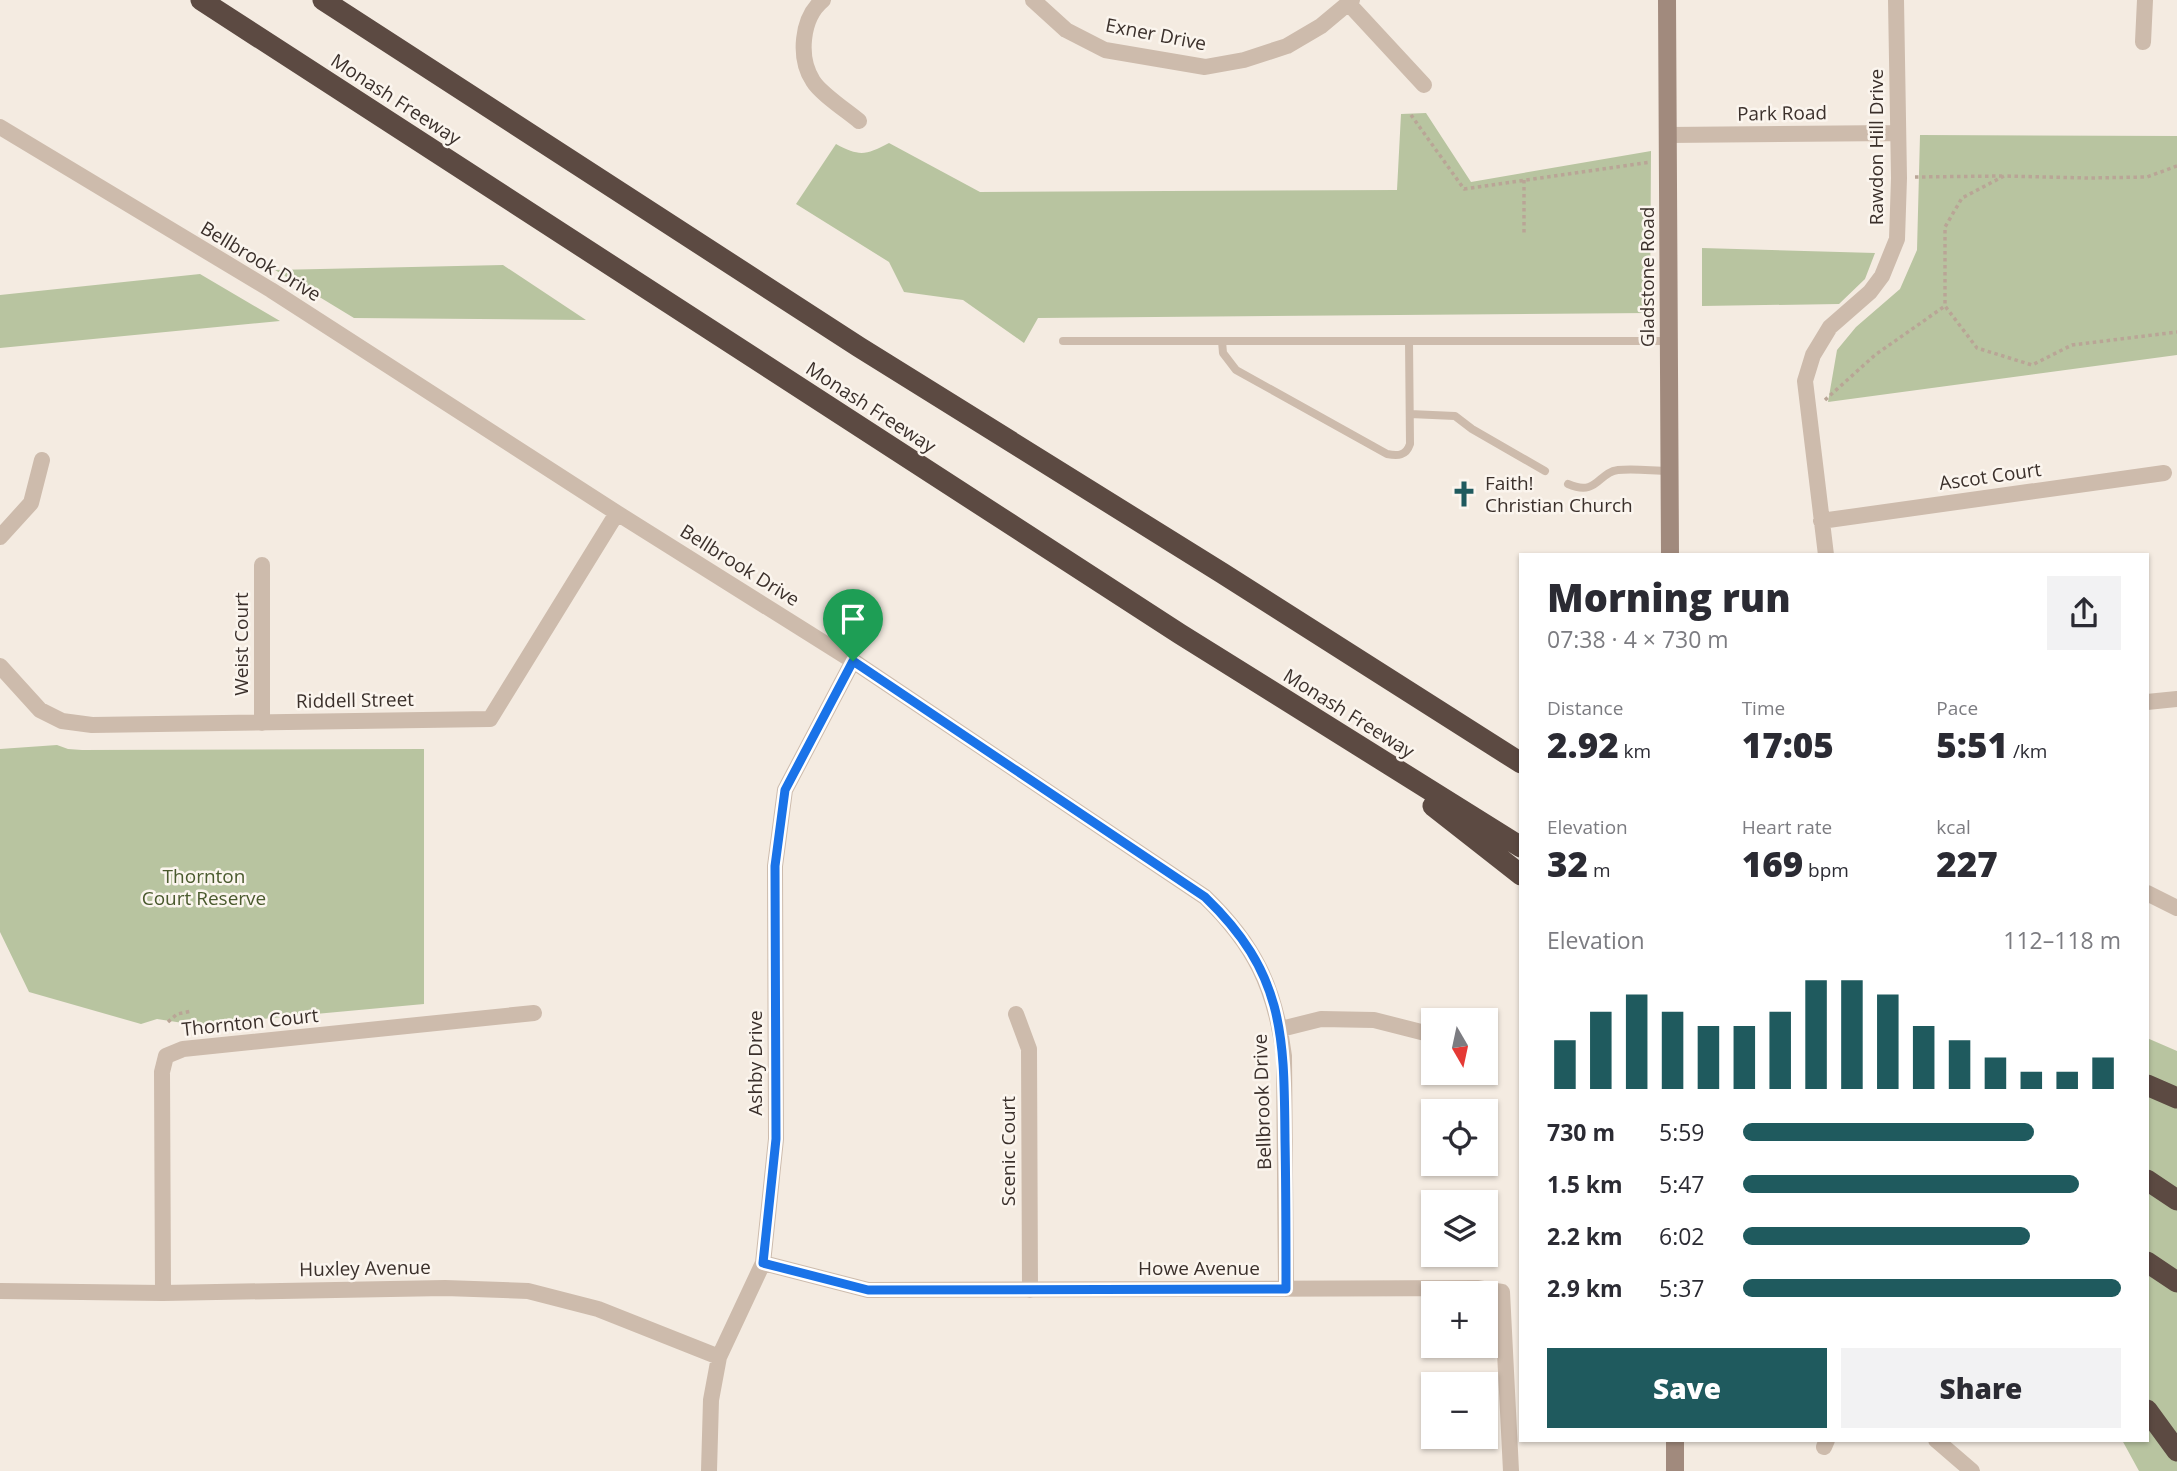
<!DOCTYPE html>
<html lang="en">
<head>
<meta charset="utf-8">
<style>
	:root { --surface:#fff; --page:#f2f2f3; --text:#2b2b33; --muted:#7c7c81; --accent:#1f5a5e }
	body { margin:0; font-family:"Open Sans",sans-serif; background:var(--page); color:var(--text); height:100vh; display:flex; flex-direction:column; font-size:26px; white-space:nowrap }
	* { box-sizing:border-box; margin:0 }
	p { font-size:23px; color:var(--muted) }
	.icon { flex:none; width:38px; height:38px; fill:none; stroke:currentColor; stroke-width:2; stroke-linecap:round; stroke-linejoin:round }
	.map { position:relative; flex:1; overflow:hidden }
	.drawer { position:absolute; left:1519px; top:553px; width:630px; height:889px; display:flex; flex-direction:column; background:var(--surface); border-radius:0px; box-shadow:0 2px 5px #0004 }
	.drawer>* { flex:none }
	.needle { width:46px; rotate:171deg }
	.controls { position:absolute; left:1421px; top:1008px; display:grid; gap:14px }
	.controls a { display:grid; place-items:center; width:77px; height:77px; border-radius:0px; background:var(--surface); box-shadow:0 2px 5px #0004; font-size:35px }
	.pin { position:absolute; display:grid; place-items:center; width:60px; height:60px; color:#fff; margin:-72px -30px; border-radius:50% 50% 50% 0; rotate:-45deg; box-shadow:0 0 7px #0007 }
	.pin .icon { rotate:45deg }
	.round { display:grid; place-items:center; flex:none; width:74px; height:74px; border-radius:0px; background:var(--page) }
	.headline { display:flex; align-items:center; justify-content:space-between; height:119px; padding:0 28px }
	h1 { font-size:38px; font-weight:800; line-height:52px }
	.metrics { display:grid; grid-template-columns:repeat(3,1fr); gap:10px; height:119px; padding:7px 28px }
	.metrics div { display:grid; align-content:center }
	.metrics b { font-size:35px; font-weight:800 }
	.metrics small { font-size:19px; font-weight:400 }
	.metrics p { font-size:19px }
	.chart { height:196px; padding:14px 28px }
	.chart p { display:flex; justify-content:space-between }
	.chart svg { width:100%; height:126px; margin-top:7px; stroke:var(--accent); stroke-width:6 }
	.action { display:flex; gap:14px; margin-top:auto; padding:14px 28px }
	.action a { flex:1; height:80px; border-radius:0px; background:var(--accent); color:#fff; font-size:28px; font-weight:800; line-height:80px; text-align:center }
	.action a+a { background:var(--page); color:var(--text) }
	ul { padding:0 28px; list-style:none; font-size:23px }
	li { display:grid; grid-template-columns:112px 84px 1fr; align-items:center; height:52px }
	li i { height:18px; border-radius:9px; background:var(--accent) }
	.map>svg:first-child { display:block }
	.green { fill:#b8c4a0 }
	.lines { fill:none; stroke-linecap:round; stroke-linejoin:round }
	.path { stroke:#b9a596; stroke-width:3.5; stroke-dasharray:3.5 3.5; stroke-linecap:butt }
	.lane { stroke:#cdbbac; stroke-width:8 }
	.street { stroke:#cdbbac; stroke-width:16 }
	.secondary { stroke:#a18a7d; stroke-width:18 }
	.highway { stroke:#5c4a42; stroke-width:21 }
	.route-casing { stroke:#fff; stroke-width:14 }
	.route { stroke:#1a73e8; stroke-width:9 }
	.labels { text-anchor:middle; stroke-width:5; stroke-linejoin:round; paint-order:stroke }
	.street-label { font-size:19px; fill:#3b302b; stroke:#fbf5ee }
	.poi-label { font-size:19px; fill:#3b302b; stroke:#fbf5ee; text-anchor:start }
	.park-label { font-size:19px; fill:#4a5a2e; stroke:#fbf5ee }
</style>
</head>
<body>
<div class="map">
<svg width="2177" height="1471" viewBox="0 0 2177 1471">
	<rect width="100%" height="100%" fill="#f4ebe1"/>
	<path class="green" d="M1426,113L1471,182L1651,151L1650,313L1038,318L1024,343L963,300L904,292L889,262L796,204L836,144C860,157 866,155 889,143L980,192L1397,190L1401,114Z
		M1920,135L2177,136V355L1828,402L1837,350L1856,327L1900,289L1917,250Z
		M1702,248L1875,253L1865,279L1839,304L1702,306Z
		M503,265L586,320L354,318L275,270Z
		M200,274L280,321L0,348V295Z
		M57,745L68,749L82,750L424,749V1004L196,1025L157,1019L141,1024L29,992L0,932V749Z
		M2147,1038L2177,1051V1471H2139L2122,1440H2147Z"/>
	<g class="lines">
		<path class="path" d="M1411,115L1464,189L1651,162
			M2177,166L2147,177L2088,178L2004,176L1962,198L1945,227V306L1977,348L2032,365L2072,345L2177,332
			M1915,177L2002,176
			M1524,180V236
			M1825,400L1875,355L1945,306
			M168,1022L177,1014L192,1011"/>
		<path class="lane" d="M1063,341H1669
			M1222,341L1223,353L1236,370L1387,454C1398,456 1406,456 1410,444L1409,341
			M1410,414L1455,416L1472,429L1545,471
			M1568,484C1598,497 1598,472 1618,470C1635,468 1653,471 1669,471"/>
		<path class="street" d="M823,0C801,18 798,58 813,81C820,93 847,111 859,121
			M1033,0L1066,30L1105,50L1205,67L1244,60L1287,46L1321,26L1352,0
			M1349,4L1424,85
			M2143,42L2145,0
			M0,127L271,290L617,513L853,661L1205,897C1254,944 1275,987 1284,1056L1286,1289
			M1667,135L1897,133
			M1821,521L2164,473
			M0,537L31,503L42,460
			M1826,555L1805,381L1813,355L1830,327L1870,292L1882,276L1897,239L1899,178L1896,0
			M262,565V723
			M0,666L40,710L62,721L92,725L490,719L617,513
			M2147,702L2177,699
			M2147,893L2177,908
			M1016,1014L1029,1049L1030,1290
			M1281,1029L1321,1019L1374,1020L1433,1035
			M1486,1056L1489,1057
			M763,1263L868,1290L1477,1288L1502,1292L1511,1471
			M0,1291L163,1293L445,1288L528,1291L598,1309L719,1357
			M163,1293L162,1072L166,1056L183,1049L534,1013
			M1936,1440L1972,1471
			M1824,1447L1827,1440
			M709,1471L711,1400L719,1357L763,1263L776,1139L775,866L785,790L853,661"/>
		<path class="secondary" d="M1667,0L1670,555
			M1675,1440V1471"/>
		<path class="highway" d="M201,0L1180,634L1521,847
			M323,0L859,347L1222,573L1521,763
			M1433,806L1521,875
			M2147,1085L2177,1098
			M2147,1180L2177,1200
			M2147,1262L2177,1282
			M2147,1410L2177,1451"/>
	</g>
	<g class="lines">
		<g class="route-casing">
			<path id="route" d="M853,661L1205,897C1285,974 1284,1035 1285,1140C1286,1189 1286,1239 1286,1289L868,1290L763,1263L776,1139L775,866L785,790Z"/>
		</g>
		<use href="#route" class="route"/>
	</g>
	<defs>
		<g id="church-bare" transform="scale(2.1)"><path d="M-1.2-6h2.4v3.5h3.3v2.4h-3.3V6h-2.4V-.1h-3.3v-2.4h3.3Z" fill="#1f5a5e" stroke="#fbf5ee" stroke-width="2.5" paint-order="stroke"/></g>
	</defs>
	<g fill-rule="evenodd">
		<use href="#church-bare" x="1464" y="494"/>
	</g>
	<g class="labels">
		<g class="street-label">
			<text transform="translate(1156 34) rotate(11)" y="7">Exner Drive</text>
			<text transform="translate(396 99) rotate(33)" y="7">Monash Freeway</text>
			<text transform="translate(1782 113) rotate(-1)" y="7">Park Road</text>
			<text transform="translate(1876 147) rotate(-90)" y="7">Rawdon Hill Drive</text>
			<text transform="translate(261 261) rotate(31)" y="7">Bellbrook Drive</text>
			<text transform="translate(1647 277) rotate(-90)" y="7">Gladstone Road</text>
			<text transform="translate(871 407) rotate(33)" y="7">Monash Freeway</text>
			<text transform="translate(1990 476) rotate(-8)" y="7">Ascot Court</text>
			<text transform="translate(740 565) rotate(32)" y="7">Bellbrook Drive</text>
			<text transform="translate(241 644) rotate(-90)" y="7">Weist Court</text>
			<text transform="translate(355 700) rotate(-1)" y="7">Riddell Street</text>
			<text transform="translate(1349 713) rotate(32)" y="7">Monash Freeway</text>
			<text transform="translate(250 1022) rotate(-6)" y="7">Thornton Court</text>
			<text transform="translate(755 1063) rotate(-90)" y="7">Ashby Drive</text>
			<text transform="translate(1262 1102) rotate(-92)" y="7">Bellbrook Drive</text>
			<text transform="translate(1008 1151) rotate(-90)" y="7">Scenic Court</text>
			<text transform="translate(365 1268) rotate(-1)" y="7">Huxley Avenue</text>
			<text x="1199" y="1275">Howe Avenue</text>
		</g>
		<g class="poi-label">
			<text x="1485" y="490">Faith!<tspan x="1485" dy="22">Christian Church</tspan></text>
		</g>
		<g class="park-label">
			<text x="204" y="883">Thornton<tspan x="204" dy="22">Court Reserve</tspan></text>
		</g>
	</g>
</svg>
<div class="controls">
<a><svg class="needle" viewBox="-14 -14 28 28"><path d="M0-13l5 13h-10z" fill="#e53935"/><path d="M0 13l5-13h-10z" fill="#7c7c81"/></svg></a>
<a><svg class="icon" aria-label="locate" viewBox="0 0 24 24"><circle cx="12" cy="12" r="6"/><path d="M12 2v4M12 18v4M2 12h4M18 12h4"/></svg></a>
<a><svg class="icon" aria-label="layers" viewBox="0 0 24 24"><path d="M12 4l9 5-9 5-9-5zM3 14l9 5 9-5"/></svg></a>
<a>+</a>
<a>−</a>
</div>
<div class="pin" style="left:853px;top:661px;background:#1e9e55"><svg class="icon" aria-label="arrive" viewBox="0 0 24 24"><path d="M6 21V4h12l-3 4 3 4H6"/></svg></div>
<section class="drawer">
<div class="headline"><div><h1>Morning run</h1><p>07:38 · 4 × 730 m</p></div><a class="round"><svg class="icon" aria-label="share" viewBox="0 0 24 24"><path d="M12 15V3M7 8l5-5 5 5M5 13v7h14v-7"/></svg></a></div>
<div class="metrics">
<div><p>Distance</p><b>2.92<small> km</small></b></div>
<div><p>Time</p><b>17:05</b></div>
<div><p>Pace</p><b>5:51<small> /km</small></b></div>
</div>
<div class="metrics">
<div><p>Elevation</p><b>32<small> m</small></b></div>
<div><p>Heart rate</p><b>169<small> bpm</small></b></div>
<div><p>kcal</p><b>227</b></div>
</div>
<div class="chart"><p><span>Elevation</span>112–118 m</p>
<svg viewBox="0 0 160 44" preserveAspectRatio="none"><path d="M5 44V27M15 44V17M25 44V11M35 44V17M45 44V22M55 44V22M65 44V17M75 44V6M85 44V6M95 44V11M105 44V22M115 44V27M125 44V33M135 44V38M145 44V38M155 44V33"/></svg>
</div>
<ul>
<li><b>730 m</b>5:59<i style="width:77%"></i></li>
<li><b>1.5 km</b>5:47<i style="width:89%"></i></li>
<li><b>2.2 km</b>6:02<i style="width:76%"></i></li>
<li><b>2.9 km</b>5:37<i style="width:100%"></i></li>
</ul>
<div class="action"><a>Save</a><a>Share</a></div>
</section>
</div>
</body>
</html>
